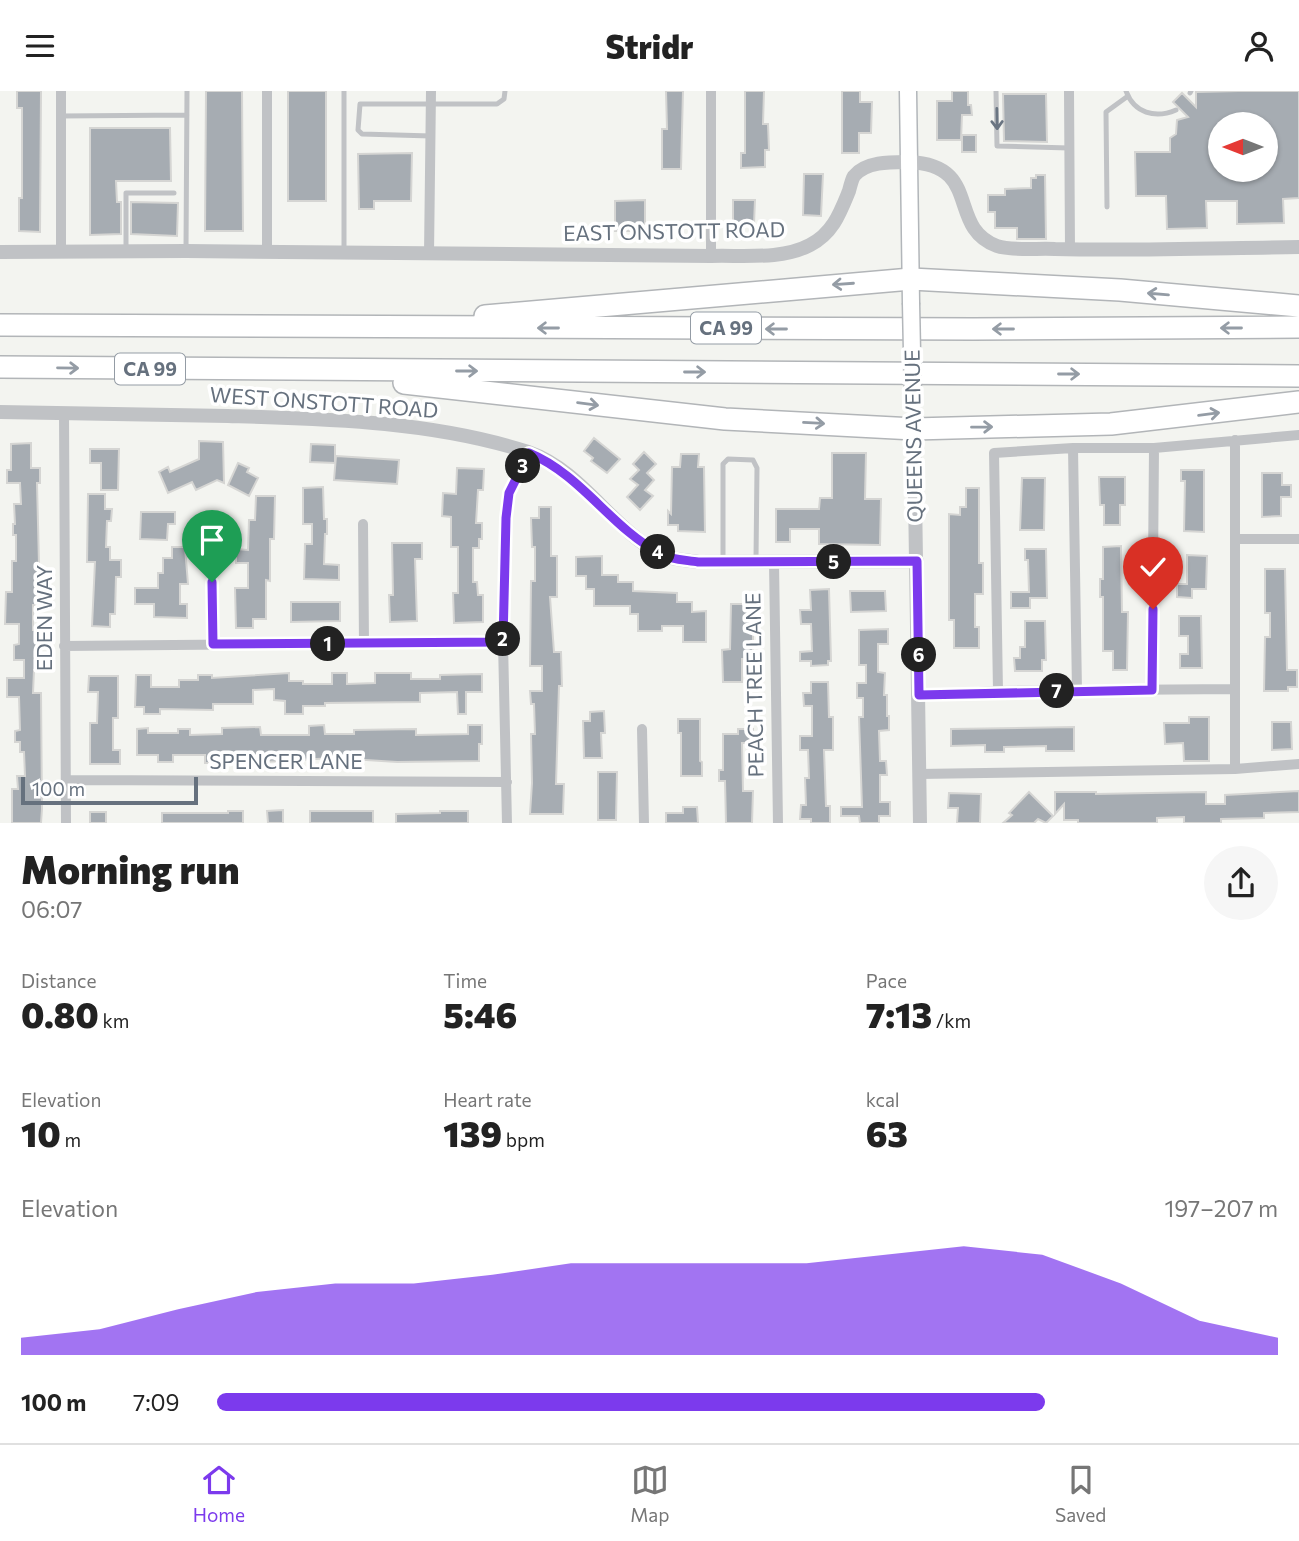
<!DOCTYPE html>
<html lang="en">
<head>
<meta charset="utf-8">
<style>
	:root { --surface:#fff; --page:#f6f6f6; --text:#222; --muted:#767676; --line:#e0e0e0; --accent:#7c3aed }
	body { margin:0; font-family:Commissioner,sans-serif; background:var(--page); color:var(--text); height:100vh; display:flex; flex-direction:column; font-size:26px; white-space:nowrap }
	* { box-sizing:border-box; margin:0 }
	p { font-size:23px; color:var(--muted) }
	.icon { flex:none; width:38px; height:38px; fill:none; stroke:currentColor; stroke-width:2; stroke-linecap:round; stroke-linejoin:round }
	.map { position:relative; height:732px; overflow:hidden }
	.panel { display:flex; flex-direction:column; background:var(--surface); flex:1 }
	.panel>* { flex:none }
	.needle { width:46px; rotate:270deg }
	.controls { position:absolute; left:1208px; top:21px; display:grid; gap:14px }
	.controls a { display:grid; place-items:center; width:70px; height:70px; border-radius:50%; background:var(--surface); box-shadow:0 2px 5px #0004; font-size:35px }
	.scale { position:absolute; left:21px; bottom:18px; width:177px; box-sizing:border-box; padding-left:7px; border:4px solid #66717e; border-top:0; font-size:19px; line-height:24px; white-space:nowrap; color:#66717e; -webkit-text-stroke:5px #fff; paint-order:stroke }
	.pin { position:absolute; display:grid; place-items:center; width:60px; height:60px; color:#fff; margin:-72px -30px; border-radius:50% 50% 50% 0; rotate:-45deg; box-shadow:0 0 7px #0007 }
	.pin .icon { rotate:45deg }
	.km { position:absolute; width:35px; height:35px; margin:-18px; border-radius:50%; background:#222; color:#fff; font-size:19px; line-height:35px; text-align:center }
	.round { display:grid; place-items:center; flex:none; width:74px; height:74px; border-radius:37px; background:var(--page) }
	.head { display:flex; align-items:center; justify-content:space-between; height:119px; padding:0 21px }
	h1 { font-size:38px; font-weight:800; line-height:52px }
	.metrics { display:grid; grid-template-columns:repeat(3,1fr); gap:10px; height:119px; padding:7px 21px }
	.metrics div { display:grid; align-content:center }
	.metrics b { font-size:35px; font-weight:800 }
	.metrics small { font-size:19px; font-weight:400 }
	.metrics p { font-size:19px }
	.chart { height:196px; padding:14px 21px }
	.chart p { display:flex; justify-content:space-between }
	.chart svg { width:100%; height:126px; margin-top:7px; fill:var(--accent); opacity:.7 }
	ul { padding:0 21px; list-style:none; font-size:23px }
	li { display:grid; grid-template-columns:112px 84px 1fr; align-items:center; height:52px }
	li i { height:18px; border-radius:9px; background:var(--accent) }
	header { display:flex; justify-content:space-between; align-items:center; height:91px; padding:0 21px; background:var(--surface); font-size:32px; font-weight:800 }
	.tab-bar { display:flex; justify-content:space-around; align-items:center; height:98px; border-top:2px solid var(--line); background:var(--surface); font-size:19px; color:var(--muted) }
	.tab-bar a { display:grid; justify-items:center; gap:4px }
	.tab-bar .on { color:var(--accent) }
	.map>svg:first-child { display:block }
	.building { fill:#a6acb2; stroke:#d5d5d3; stroke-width:2; fill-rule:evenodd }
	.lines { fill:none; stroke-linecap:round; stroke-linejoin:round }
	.secondary-casing { stroke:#b2b6ba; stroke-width:19 }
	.motorway-casing { stroke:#b2b5b8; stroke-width:24 }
	.service { stroke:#c0c2c5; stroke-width:5 }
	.minor { stroke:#c0c2c5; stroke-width:10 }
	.tertiary { stroke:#c0c2c5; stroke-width:14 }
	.secondary { stroke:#fff; stroke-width:16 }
	.motorway { stroke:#fff; stroke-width:21 }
	.secondary-bridge-casing { stroke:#b2b6ba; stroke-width:19; stroke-linecap:butt }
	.secondary-bridge { stroke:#fff; stroke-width:16 }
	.oneway { stroke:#6a7582 }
	.oneway2 { stroke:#949ca5 }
	.route-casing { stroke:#fff; stroke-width:14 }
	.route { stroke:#7c3aed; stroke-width:9 }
	.labels { text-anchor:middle; stroke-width:7; stroke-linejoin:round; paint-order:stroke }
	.shield { fill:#fff; stroke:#949ca5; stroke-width:2 }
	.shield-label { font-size:19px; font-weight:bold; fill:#66717e }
	.street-label { font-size:21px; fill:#66717e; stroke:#fff }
</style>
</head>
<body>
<header><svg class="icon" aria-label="menu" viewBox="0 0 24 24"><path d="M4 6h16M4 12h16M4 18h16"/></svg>Stridr<svg class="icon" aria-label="person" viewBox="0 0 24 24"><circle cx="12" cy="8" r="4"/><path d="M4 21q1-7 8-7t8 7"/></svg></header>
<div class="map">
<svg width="1299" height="733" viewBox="0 0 1299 733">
	<rect width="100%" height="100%" fill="#f3f4f0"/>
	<path class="building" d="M17,0H41L40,141L19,140V107H22V17H17Z
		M206,0H242L243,140H205Z
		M288,0H326V110H288Z
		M666,0H683L681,78H662V38H667Z
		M745,0H764L763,33H768L769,59H765V76L741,77V62H745Z
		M842,0H860V11H872L871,42H859V62H842Z
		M952,0H968V14H971L972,24H962L961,49H937V10H952Z
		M1238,0H1299V107L1283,108L1284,132L1237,133V110H1206L1207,137L1167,138L1166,105H1136L1135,61H1170V47L1176,43L1177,29L1188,26L1173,11L1182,2L1196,16V1ZM1220,33H1265V79H1220Z
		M1003,3H1046L1047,51L1004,50Z
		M90,37H170L171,90H116L117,111H121V143L90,144Z
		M962,44H976V61H962Z
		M412,62L411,110H374V118H359L358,63Z
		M804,83H823L821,125L803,124Z
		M1036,84H1045L1046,148H1017V137H995V121H988V104H1005V98L1031,97V87H1036Z
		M645,109V140H615V110Z
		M733,109H755L754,133H733Z
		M131,111L178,112L177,145L131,143Z
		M594,347L620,368L607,382L591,370L593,367L584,360Z
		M199,350L223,351L224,392L217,389L196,399L192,391L168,402L159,381L168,376L170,381L199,368Z
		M31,352V377H40V392H37L40,514H33V539H40L41,579H34L33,602H41L42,718L41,732H12V698H18L17,685H25L24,661H20V651H15V640L20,639L19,606H7V587H24V569H14V554L19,553V533H5L6,501H12V470H16V444H13V433H15L14,413H21L20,392H7V379H11V353Z
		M311,353L335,354V372L310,371Z
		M90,358H119L118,399H101V372H90Z
		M644,361L656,373L647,382L654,389L645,399L653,405L640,419L627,406L638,394L630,388L639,379L633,373Z
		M832,362H866L865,408H881L880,454L819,453V438H790V451H776V418H819L820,407H832Z
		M681,363H699L698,376H704L705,441L678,440V434H668V420L671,423L672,376H680Z
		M336,365L399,369L397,393L334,389Z
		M238,372L249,377L247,381L258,387L249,405L228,394Z
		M457,377L484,378L483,399H478L476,432H482V448H479V457H473V491H477L478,504H483V531L454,532L453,502H458V456H451V426L442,425L443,402L456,403Z
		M1181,379H1204V441L1184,440L1185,390H1181Z
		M1262,382H1282V394H1291V406H1281V425L1262,426Z
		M1099,386H1125V414H1120V434H1104V414H1100Z
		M1022,387H1045L1044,439H1020Z
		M323,396L324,428H327V443H325L324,473L339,474V489L304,488L305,453H312V433H303V397Z
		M966,397H979V472H983V503H975V536H979V557H954V529H949V423L960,424V416H966Z
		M88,403H105V418H112L111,430H107L106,456H110V469H121V486H116L115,523H110V536L92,535L95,471H87Z
		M256,405H275L274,448H270V490L266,489V528H253V537H236L235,497H248V472H236V458L248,459L249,429H255Z
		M539,416H551V465H557V506H550L554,561H561L562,595H559L556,693H564L563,723H530L532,692L531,643H535L534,613H531L530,600H542V575H530L531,490H535V456H532L531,427H539Z
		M141,421H175V433H168L167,449L140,448Z
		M392,452H422V468H415L417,530L390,531L389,504H393Z
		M1121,455L1122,521H1128L1127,579H1113V560H1103V506H1100V488H1103V456Z
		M172,456H185L188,493H180V513H187V527L154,526V513H135V497H158V482H163V467H172Z
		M1025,458H1046L1047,507H1030V517H1011V501H1029L1028,469H1025Z
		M1187,464L1207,465L1206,498H1192V507L1177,506V493H1187Z
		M602,465V484H618V491H633V500L677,502V511H692V521L706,520V551H683V535H662V540H638V523H630V515H594V498H586V485H576V466Z
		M1265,478H1285L1287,579H1297V596H1288V600H1264L1265,546H1270V522H1265Z
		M829,498L831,570H828V574L811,575V570H800V561L812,560L811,533H801L800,519H811L810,499Z
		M850,500H885L886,520L851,521Z
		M291,511H340V530L291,531Z
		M731,513H753V568H742V591H723L722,559L730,558Z
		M1179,525H1201L1202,577H1180V563H1188V545H1179Z
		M1025,530H1045L1046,569H1042V580H1015L1014,567H1020V556H1025Z
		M888,538V553H878V581L885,582L884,604H887V625H889V639L879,640L880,670H886L887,684H880V711H890V725H879V732H860L859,725H841V716H862L859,626H863V607H857V592H866V574H859V539Z
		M289,582V590H303V593H332V582H347V593L375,592V582H411V588H440V584L482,583V601H466V623H458L457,601L420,602V611L325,612V615H303V623H285V610L274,609V598L253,599V613H213V619L160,618V623H144V616H135L136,584H151V596H179V589H198V584H212V587Z
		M89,585H118V627H113V659H120V673H90V632H97L98,601H88Z
		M811,591H828L829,626H833V659H824L826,715H830V732H811V728H800L801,714H806L805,687H809L808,659H800V645H812V615H804L803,602H811Z
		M604,620L605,642H601L602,667H584L583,630H590V621Z
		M1189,626H1209V670H1184L1183,652L1165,653L1164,632H1189Z
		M678,628H700V670L702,671V685H681V642H678Z
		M1272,631H1291L1292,658L1272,659Z
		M324,634L325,643H354V639L416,638V644L468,643V634H482V653H479V670L397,671L351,668V671H333V667L245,672V664H220V672H205V664H173V671H158V664H137V638L148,637V642H178V638H190V644L222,643V637L260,636L261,644H309V635Z
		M1074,636V660H1046V655L1004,656V661H985V654L951,655V638Z
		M738,638H753V652H742L743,700H753L752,732H726L725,690H719V679H723V643H738Z
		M598,681H617L616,729H598Z
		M1299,700V721L1264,722V727L1221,728V732H1184V726L1157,727V732H1078V729H1064V713L1055,723V701H1096V703L1206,701V713H1225V704Z
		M1029,701L1053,725L1046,732L1038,728L1034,732H1003L1012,724L1009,722Z
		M949,702L981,703L980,732H957L958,717H948Z
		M683,716H697L698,732H666V722H683Z
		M283,719V732H268L267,720Z
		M228,720H243V732H162V722H228Z
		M310,720H373V732H310Z
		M440,720H468V732H396V723L440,722Z
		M90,721H106V732H90Z"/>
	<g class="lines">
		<g class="secondary-casing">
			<path id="secondary" d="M908,0L911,212"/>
		</g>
		<g class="motorway-casing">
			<path id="motorway" d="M485,225L911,188L1120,199L1299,215
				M0,234L973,238L1299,236
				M0,276L1299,285
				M404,292L725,328L914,338L1111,333L1299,311"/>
		</g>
		<path class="service" d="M996,0L997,55L1069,57
			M1126,0C1134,22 1155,28 1176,19
			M1190,2L1191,0
			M61,25L187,24
			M431,45L362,43L358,39L360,13H497L504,8L505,0
			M1107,116L1106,21L1128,5
			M186,158L187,0
			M126,160V102H174
			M344,161V0
			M723,469V373L728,368L753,369L757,377L756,468"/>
		<path class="minor" d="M711,0V165
			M1069,0L1070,158
			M61,160V0
			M267,161V0
			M429,163L431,0
			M64,321L66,733
			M1235,349V678
			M1073,357L1077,600
			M211,428L213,553
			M363,433L364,553
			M1236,448H1299
			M774,472L778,733
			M64,555L503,551
			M1152,599L1154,357
			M998,600L994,362L1073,357H1154L1299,344
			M919,604L998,600L1235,598
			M642,638L644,733
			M919,683L1235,678L1299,673
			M66,689L507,691
			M507,733L503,551L506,427L509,403L529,362"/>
		<path class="tertiary" d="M0,161L186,160L711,165C743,164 782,169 810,154C833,142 840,122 849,100C850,96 852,88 854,85C866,70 893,71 909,71C983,74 946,136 997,155C1011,160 1039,157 1055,158C1136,160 1218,157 1299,156
			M0,321C76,322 152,324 228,325C328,328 432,330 528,361C583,380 611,438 662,464C672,469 687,469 698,471L917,470
			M914,338L920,733"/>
		<use href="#secondary" class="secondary"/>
		<use href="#motorway" class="motorway"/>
		<g class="secondary-bridge-casing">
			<path id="secondary-bridge" d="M911,212L913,310"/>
		</g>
		<use href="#secondary-bridge" class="secondary-bridge"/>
	</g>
	<defs><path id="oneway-shaft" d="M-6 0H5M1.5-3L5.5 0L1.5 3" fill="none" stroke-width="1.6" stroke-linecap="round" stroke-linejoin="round" transform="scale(1.75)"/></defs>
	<use class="oneway" href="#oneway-shaft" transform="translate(997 28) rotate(89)"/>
	<g class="oneway2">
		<use href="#oneway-shaft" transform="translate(843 193) rotate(176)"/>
		<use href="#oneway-shaft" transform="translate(1158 203) rotate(-175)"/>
		<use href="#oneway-shaft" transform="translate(548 237) rotate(-180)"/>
		<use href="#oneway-shaft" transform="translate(1231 237) rotate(180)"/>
		<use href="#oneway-shaft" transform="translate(776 238) rotate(-180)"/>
		<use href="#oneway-shaft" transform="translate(1003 238) rotate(180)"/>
		<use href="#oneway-shaft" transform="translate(68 277) rotate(1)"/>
		<use href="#oneway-shaft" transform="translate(467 280)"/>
		<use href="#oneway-shaft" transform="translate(695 281)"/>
		<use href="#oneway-shaft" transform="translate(1069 283)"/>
		<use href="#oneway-shaft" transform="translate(588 313) rotate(7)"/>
		<use href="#oneway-shaft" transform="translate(1209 323) rotate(-7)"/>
		<use href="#oneway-shaft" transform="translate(814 332) rotate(3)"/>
		<use href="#oneway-shaft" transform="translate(982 336) rotate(-1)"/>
	</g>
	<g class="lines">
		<g class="route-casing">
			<path id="route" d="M212,491L213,553L503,551L506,427L509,402L529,362C582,384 611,437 661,463C671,469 687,469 698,471L917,470L919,604L1152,599L1153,518"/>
		</g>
		<use href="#route" class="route"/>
	</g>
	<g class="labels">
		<g class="shield">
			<rect x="691" y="221.5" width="70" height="31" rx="5"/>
			<rect x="115" y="262.5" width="70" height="31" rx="5"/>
		</g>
		<g class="shield-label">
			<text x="726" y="244">CA 99</text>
			<text x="150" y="285">CA 99</text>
		</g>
		<g class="street-label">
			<text transform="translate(674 141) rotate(-1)" y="7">EAST ONSTOTT ROAD</text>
			<text transform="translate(324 312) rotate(4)" y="7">WEST ONSTOTT ROAD</text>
			<text transform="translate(914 345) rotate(-91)" y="7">QUEENS AVENUE</text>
			<text transform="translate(45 527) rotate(-90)" y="7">EDEN WAY</text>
			<text transform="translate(755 594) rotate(-91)" y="7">PEACH TREE LANE</text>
			<text x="286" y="678">SPENCER LANE</text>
		</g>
	</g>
</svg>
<div class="controls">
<a><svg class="needle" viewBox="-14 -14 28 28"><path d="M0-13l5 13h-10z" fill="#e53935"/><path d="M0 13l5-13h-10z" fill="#767676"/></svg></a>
</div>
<div class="scale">100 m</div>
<div class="pin" style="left:212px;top:491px;background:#1e9e55"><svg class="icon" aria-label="arrive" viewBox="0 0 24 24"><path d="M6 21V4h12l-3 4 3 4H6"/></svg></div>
<div class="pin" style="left:1153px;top:518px;background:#d93025"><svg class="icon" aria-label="check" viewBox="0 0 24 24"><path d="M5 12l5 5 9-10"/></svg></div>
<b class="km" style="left:328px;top:553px">1</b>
<b class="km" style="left:503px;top:548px">2</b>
<b class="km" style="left:523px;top:375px">3</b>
<b class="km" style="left:658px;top:461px">4</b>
<b class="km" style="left:834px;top:471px">5</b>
<b class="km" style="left:919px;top:564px">6</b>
<b class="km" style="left:1057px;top:600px">7</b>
</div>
<section class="panel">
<div class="head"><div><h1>Morning run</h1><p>06:07</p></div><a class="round"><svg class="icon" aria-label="share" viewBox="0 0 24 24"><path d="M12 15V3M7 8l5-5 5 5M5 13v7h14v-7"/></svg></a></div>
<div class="metrics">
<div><p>Distance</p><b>0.80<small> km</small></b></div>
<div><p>Time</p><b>5:46</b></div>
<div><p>Pace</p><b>7:13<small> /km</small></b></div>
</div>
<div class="metrics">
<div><p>Elevation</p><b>10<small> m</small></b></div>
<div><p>Heart rate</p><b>139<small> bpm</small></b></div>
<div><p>kcal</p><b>63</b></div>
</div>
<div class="chart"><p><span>Elevation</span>197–207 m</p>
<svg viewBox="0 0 160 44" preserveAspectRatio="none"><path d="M0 44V38L10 35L20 28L30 22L40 19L50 19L60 16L70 12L80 12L90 12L100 12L110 9L120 6L130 9L140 19L150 32L160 38V44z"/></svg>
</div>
<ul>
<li><b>100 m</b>7:09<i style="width:78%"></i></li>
</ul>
</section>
<nav class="tab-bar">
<a class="on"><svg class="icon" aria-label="home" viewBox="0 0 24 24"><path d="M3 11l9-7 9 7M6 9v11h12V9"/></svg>Home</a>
<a><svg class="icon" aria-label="map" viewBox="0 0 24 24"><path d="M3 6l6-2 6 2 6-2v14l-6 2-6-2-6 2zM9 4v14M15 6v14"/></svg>Map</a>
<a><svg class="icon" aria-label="saved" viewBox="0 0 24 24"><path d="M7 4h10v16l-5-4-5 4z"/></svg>Saved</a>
</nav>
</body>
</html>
